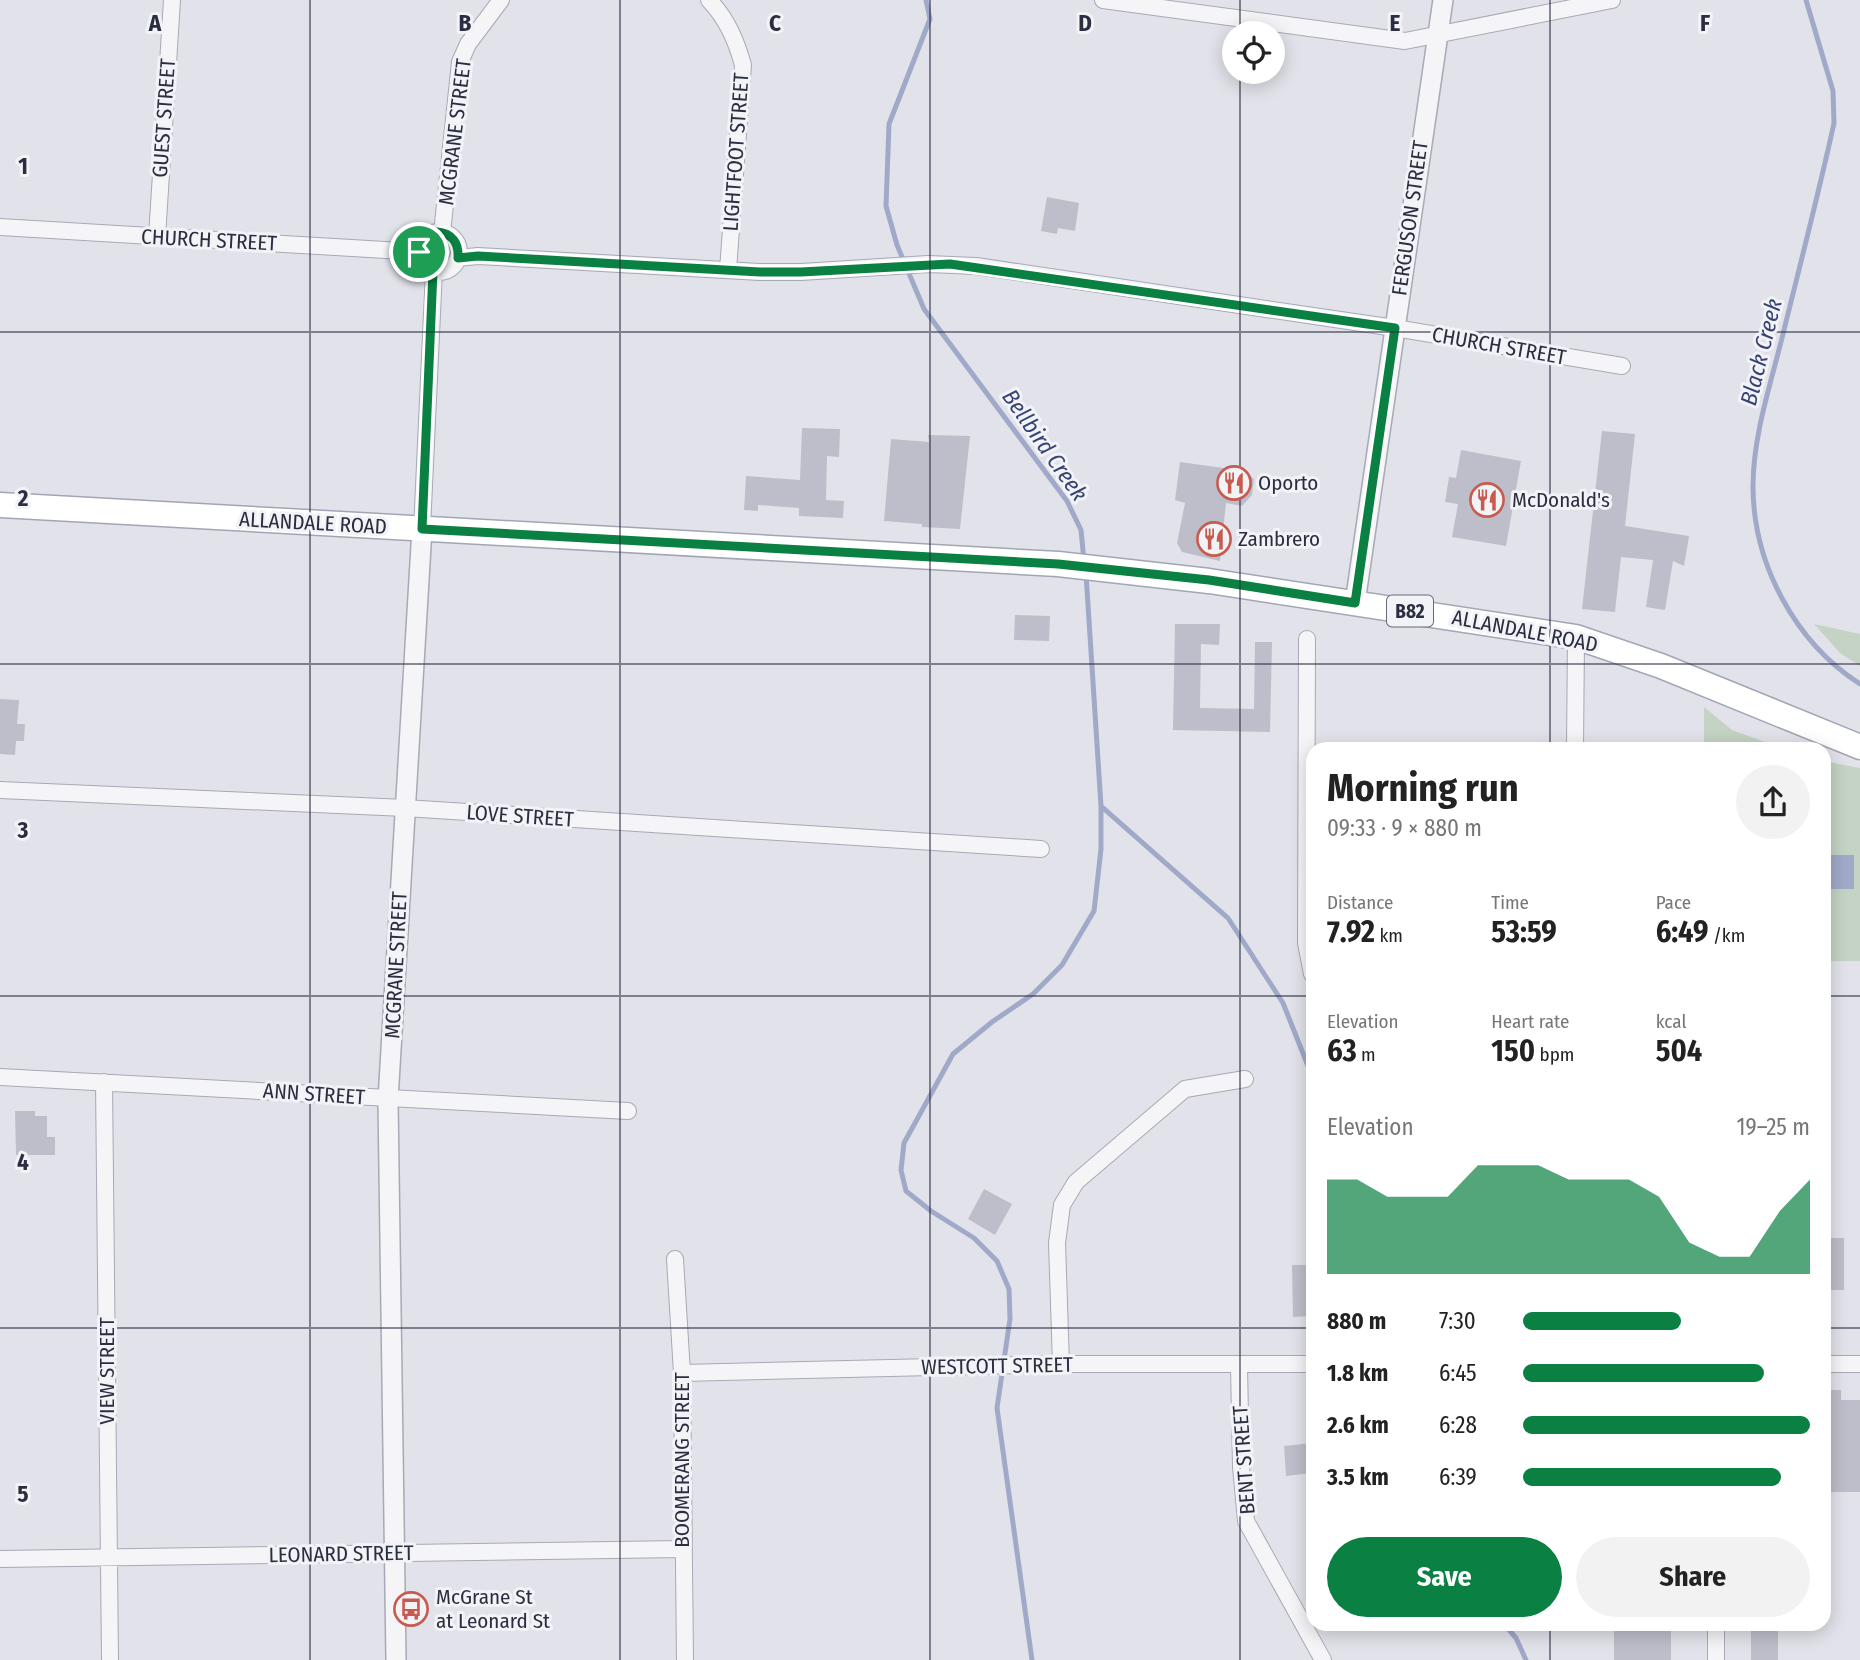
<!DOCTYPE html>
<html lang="en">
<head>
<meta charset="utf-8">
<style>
	:root { --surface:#fff; --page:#f2f2f2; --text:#222; --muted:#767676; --accent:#0b8043 }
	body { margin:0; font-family:"Fira Sans Condensed",sans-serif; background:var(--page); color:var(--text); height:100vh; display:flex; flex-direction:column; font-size:26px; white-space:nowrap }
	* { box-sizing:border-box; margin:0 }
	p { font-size:23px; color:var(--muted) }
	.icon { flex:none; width:38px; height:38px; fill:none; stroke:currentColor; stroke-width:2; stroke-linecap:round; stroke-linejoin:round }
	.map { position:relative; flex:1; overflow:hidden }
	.sheet { position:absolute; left:1306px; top:742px; width:525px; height:889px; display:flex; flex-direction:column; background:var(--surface); border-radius:21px; box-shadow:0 4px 18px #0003 }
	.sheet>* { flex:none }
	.fabs { position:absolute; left:1222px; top:21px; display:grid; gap:14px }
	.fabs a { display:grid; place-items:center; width:63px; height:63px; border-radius:50%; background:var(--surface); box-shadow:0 4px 18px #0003; font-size:35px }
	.pin { position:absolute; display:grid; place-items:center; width:60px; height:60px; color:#fff; margin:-30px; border:4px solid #fff; border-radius:50%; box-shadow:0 2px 7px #0007 }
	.round { display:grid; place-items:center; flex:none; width:74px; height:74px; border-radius:37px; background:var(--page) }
	.headline { display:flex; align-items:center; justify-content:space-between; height:119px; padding:0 21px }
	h1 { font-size:38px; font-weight:700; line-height:52px }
	.metrics { display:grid; grid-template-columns:repeat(3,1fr); gap:10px; height:119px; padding:7px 21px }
	.metrics div { display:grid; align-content:center }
	.metrics b { font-size:30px; font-weight:700 }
	.metrics small { font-size:19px; font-weight:400 }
	.metrics p { font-size:19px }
	.chart { height:196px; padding:14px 21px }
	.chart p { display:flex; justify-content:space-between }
	.chart svg { width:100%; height:126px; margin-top:7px; fill:var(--accent); opacity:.7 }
	.action { display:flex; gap:14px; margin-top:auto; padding:14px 21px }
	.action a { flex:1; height:80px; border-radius:42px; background:var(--accent); color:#fff; font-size:28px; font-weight:700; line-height:80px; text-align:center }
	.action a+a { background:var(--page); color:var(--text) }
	ul { padding:0 21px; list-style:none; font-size:23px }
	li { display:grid; grid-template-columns:112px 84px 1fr; align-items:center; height:52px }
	li i { height:18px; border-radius:9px; background:var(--accent) }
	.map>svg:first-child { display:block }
	.green { fill:#c4d3c4 }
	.water { fill:#a0a9c8 }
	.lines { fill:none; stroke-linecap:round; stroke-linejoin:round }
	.stream { stroke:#a0a9c8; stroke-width:5 }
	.building { fill:#bdbec9 }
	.minor-casing { stroke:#a7a9b4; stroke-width:18 }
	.tertiary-casing { stroke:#a7a9b4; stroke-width:22 }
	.primary-casing { stroke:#a2a5b5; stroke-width:27 }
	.minor { stroke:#f5f5f8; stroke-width:16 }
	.tertiary { stroke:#f5f5f8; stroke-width:19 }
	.primary { stroke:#fff; stroke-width:24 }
	.route-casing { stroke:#fff; stroke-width:14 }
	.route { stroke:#0b8043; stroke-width:9 }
	.grid { fill:none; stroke:#2b2e41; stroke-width:2; stroke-opacity:0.55 }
	.labels { text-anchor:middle; stroke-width:6; stroke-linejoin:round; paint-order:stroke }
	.shield { fill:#f2f3f7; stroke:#676978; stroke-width:2 }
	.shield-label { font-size:19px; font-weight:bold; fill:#2b2e41 }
	.street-label { font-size:21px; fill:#2b2e41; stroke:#f2f3f7 }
	.poi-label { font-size:21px; fill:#2b2e41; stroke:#f2f3f7; text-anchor:start }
	.water-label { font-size:23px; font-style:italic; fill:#374373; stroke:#f2f3f7 }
	.grid-label { font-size:23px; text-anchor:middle; font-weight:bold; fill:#2b2e41; stroke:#f2f3f7; stroke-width:6; stroke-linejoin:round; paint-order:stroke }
</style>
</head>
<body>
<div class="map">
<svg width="1860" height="1660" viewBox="0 0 1860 1660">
	<rect width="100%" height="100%" fill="#e2e3ea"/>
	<path class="green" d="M1814,624L1860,634V666L1840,653Z
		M1704,707L1732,730L1784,749H1704Z
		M1824,761L1860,768V961H1824Z"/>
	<path class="water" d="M1824,855H1854V889H1824Z"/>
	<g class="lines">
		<path class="stream" d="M926,0L930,19L889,124L886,206L897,245L924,309L1067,501L1081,530L1084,561
			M1806,0L1833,91L1834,123C1819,192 1801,261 1784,330C1772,380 1753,434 1753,486C1753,564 1795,642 1860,684
			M1086,574L1101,806L1228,918L1283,1003L1312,1076
			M1504,1624L1516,1638L1526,1660
			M1032,1660L997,1408L1010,1319L1009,1289L997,1261L974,1238L931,1211L906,1191L901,1170L904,1143L953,1054L992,1022L1033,994L1062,965L1094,911L1101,849V806"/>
	</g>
	<path class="building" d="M1047,197L1079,203L1075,231L1058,228L1057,234L1041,231Z
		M802,428L840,429L839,457L827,456L826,500L844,501L843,518L799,516V508L758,505V511L744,510L746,476L800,480Z
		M1602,431L1635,434L1625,526L1689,536L1684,566L1673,561L1665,610L1646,607L1653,560L1621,557L1615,612L1582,609Z
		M928,435L970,436L960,529L922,527V524L884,521L891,439L929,442Z
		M1461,450L1521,461L1506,546L1452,537L1458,504L1445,502L1449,477L1456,478Z
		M1180,462L1245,471L1254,479L1252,495L1242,506L1226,503L1220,561L1182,552L1177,543L1185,503L1175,500Z
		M1015,615L1050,616L1049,641L1014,640Z
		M1175,624H1220L1219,645L1201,644L1200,708L1254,709L1255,642H1272L1270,732L1173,730Z
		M0,699L19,700L17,724H25L24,741H16L15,755L0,754Z
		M15,1111H35V1116H47V1137H55V1155H16Z
		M984,1189L1012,1204L995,1235L968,1219Z
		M1824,1238H1844V1290H1824Z
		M1292,1265H1312V1316L1293,1317Z
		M1824,1390H1841V1400H1860V1492H1824Z
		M1312,1443V1473L1286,1476L1284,1446Z
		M1614,1624H1671V1660H1614Z
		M1751,1624H1778V1660H1751Z"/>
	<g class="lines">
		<g class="minor-casing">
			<path id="minor" d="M709,0C727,19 736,40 743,65L728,270
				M1103,0L1405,41L1612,0
				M0,227L419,252
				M419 252a20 20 0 1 1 40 0a20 20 0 1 1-40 0Z
				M442,233L460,62L468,44L501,0
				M157,237L172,0
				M458,258L478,256L760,272H801L928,264L976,266L1395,328L1622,366
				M422,529L434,271
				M1307,639L1306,943L1312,974
				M1575,749L1576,637
				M0,790L405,808L1041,849
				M0,1077L628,1111
				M104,1082L110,1660
				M675,1259L682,1373L685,1660
				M1061,1364L1057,1243L1062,1205L1076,1182L1185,1089L1245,1079
				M1824,1364H1860
				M1239,1366L1241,1467L1246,1521L1323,1660
				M682,1373L1061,1364H1312
				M0,1559L682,1549
				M1716,1624V1660"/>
		</g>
		<g class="tertiary-casing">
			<path id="tertiary" d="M1355,603L1443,0
				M396,1660L388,1100L422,529"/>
		</g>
		<g class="primary-casing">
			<path id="primary" d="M0,505L1058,564L1209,581L1576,637L1661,666L1860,747"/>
		</g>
		<use href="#minor" class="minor"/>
		<use href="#tertiary" class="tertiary"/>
		<use href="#primary" class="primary"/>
	</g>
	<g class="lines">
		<g class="route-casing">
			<path id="route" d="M437,232C452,233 459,243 458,258L478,256L760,272H801L950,264L1395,328L1355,603L1209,580L1058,564L422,529L433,271C421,266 415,254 422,241Z"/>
		</g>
		<use href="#route" class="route"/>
	</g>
	<path class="grid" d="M310,0V1660M620,0V1660M930,0V1660M1240,0V33M1550,0V749M1240,72V1660M0,332H1860M0,664H1860M0,996H1312M1824,996H1860M0,1328H1312M1824,1328H1860M1550,1624V1660"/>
	<defs>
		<g id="restaurant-ring" transform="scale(1.75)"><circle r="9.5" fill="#f2f3f7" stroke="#c75b4f" stroke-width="1.5"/><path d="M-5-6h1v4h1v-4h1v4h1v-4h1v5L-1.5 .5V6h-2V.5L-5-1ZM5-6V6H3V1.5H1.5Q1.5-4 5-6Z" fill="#c75b4f"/></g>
		<g id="bus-ring" transform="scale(1.75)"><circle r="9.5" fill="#f2f3f7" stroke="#c75b4f" stroke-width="1.5"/><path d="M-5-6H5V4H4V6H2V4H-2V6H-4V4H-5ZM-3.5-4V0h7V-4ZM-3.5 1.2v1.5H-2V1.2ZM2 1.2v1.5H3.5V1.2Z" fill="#c75b4f"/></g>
	</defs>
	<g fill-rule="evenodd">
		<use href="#restaurant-ring" x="1234" y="483"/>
		<use href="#restaurant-ring" x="1487" y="500"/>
		<use href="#restaurant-ring" x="1214" y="539"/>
		<use href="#bus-ring" x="411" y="1609"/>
	</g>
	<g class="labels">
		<rect class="shield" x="1387" y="595.5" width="46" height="31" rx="5"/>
		<g class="shield-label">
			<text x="1410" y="618">B82</text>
		</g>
		<g class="street-label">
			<text transform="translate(164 118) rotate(-86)" y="7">GUEST STREET</text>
			<text transform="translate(455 132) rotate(-83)" y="7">MCGRANE STREET</text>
			<text transform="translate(736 152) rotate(-86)" y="7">LIGHTFOOT STREET</text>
			<text transform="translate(1410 218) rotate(-82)" y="7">FERGUSON STREET</text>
			<text transform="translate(209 240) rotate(3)" y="7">CHURCH STREET</text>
			<text transform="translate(1499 346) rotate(10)" y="7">CHURCH STREET</text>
			<text transform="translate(313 523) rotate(3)" y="7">ALLANDALE ROAD</text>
			<text transform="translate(1525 631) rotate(11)" y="7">ALLANDALE ROAD</text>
			<text transform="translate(520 816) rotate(4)" y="7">LOVE STREET</text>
			<text transform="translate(396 965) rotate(-87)" y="7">MCGRANE STREET</text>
			<text transform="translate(314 1094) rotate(4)" y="7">ANN STREET</text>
			<text transform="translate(997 1366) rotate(-1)" y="7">WESTCOTT STREET</text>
			<text transform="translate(107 1371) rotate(-90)" y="7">VIEW STREET</text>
			<text transform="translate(682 1460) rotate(-90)" y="7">BOOMERANG STREET</text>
			<text transform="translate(1244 1460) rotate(-94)" y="7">BENT STREET</text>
			<text transform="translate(341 1554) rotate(-1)" y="7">LEONARD STREET</text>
		</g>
		<g class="poi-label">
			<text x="1258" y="490">Oporto</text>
			<text x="1512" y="507">McDonald's</text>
			<text x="1238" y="546">Zambrero</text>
			<text x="436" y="1604">McGrane St<tspan x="436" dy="24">at Leonard St</tspan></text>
		</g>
		<g class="water-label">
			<text transform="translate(1761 352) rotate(-76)" y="8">Black Creek</text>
			<text transform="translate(1045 445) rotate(55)" y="8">Bellbird Creek</text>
		</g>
	</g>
	<g class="grid-label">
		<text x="155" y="31">A</text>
		<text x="465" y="31">B</text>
		<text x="775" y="31">C</text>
		<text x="1085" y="31">D</text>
		<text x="1395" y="31">E</text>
		<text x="1705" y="31">F</text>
		<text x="23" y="174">1</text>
		<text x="23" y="506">2</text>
		<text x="23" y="838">3</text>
		<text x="23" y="1170">4</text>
		<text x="23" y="1502">5</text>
	</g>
</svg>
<div class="fabs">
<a><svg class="icon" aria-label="locate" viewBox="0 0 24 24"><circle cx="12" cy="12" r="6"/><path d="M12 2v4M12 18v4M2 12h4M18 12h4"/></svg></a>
</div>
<div class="pin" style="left:419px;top:252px;background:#1e9e55"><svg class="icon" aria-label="arrive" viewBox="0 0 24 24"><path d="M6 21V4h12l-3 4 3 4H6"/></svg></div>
<section class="sheet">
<div class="headline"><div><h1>Morning run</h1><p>09:33 · 9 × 880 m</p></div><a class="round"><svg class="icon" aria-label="share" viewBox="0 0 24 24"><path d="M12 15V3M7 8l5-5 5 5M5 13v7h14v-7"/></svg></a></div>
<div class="metrics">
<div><p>Distance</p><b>7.92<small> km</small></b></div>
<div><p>Time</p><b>53:59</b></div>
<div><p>Pace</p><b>6:49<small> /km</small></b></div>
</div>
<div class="metrics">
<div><p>Elevation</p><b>63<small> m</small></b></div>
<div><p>Heart rate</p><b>150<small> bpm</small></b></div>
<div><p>kcal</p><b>504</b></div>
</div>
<div class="chart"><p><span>Elevation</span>19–25 m</p>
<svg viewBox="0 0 160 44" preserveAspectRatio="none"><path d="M0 44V11L10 11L20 17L30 17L40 17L50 6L60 6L70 6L80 11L90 11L100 11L110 17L120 33L130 38L140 38L150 22L160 11V44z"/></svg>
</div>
<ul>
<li><b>880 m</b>7:30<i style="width:55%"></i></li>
<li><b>1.8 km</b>6:45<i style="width:84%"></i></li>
<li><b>2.6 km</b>6:28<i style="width:100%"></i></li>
<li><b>3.5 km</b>6:39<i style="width:90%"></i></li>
</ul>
<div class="action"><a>Save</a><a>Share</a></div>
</section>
</div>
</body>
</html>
